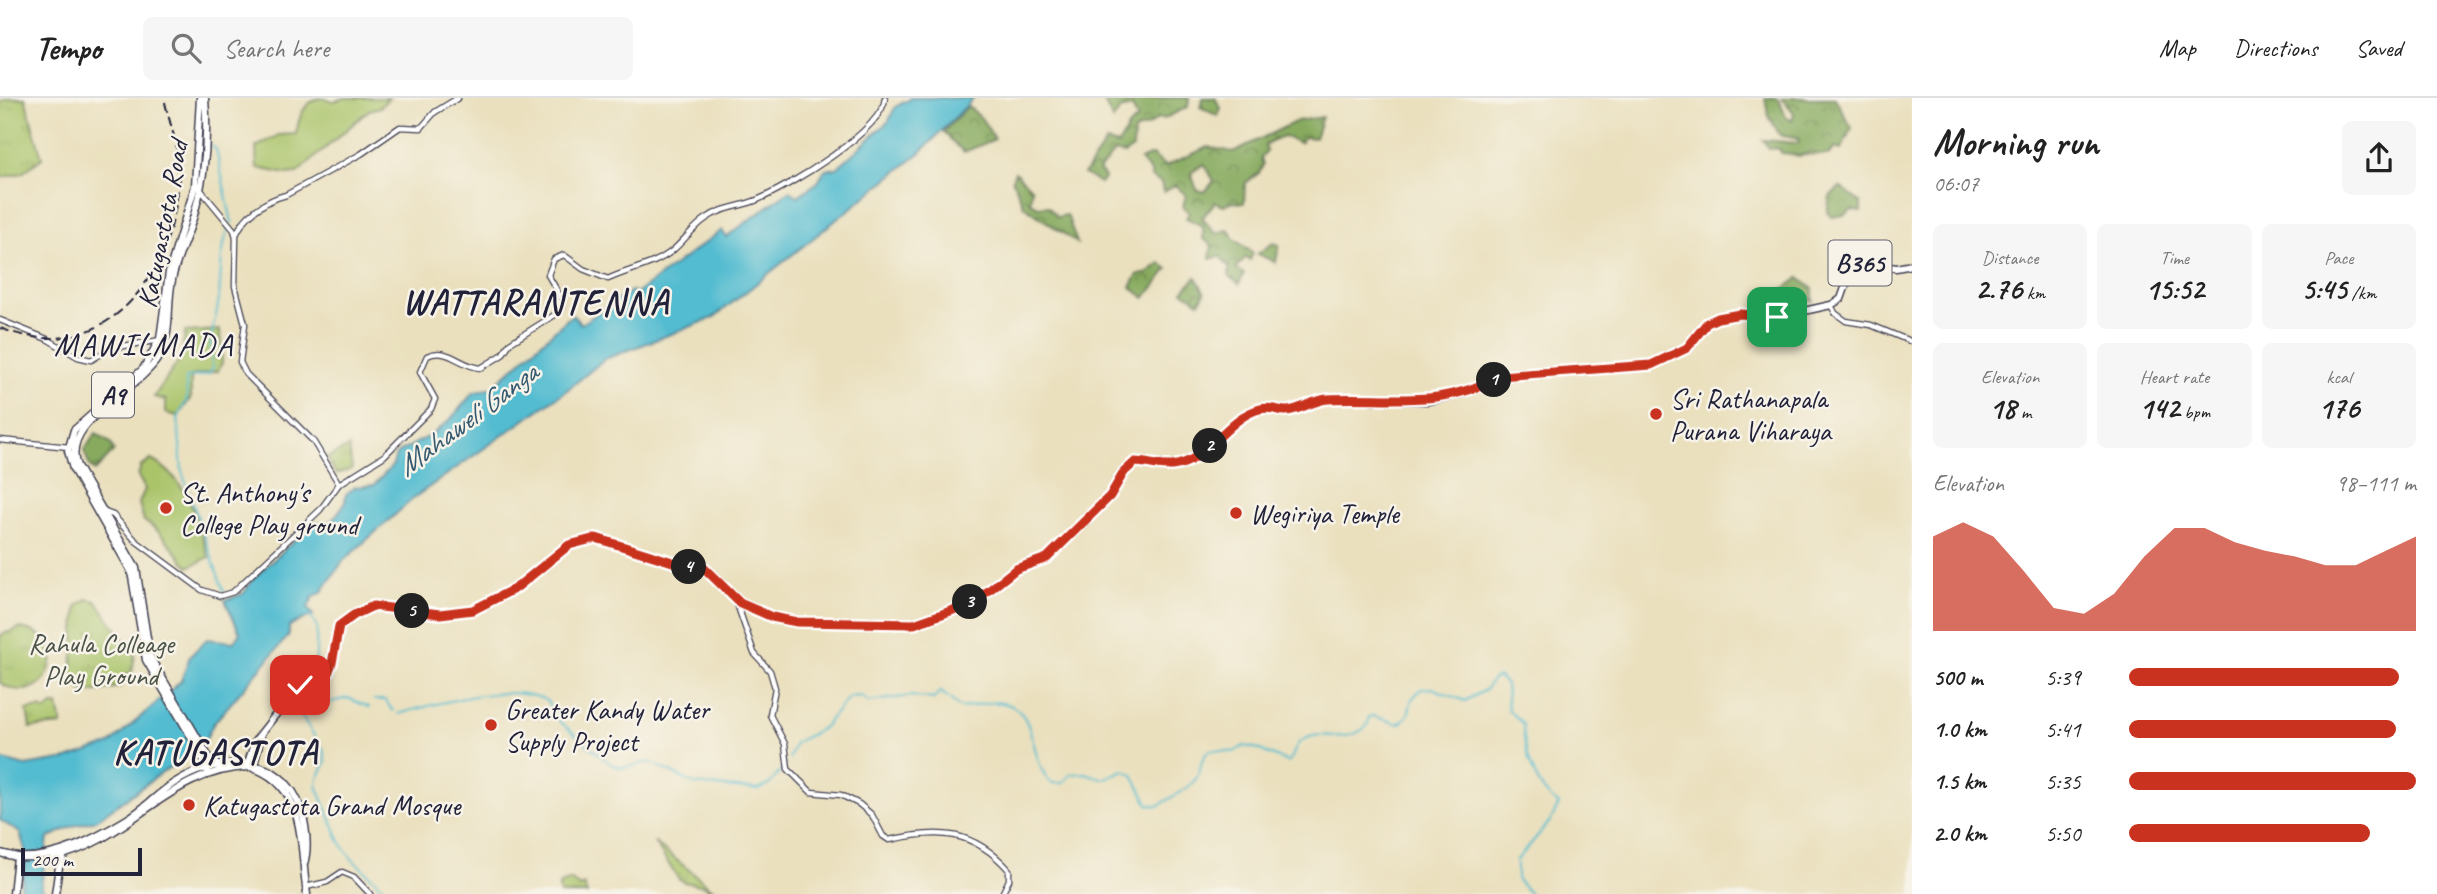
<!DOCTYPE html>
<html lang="en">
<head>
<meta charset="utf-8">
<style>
	:root { --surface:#fff; --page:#f6f6f6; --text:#222; --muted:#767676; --line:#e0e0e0; --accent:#c8321e }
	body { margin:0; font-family:Caveat,sans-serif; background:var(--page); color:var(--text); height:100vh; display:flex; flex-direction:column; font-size:26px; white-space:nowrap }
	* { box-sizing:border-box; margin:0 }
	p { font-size:23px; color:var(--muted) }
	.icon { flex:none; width:38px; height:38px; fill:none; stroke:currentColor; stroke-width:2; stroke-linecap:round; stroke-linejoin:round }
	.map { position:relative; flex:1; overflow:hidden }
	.side { display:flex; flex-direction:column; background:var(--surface); width:525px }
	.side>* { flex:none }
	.scale { position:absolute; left:21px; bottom:18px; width:121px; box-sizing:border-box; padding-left:7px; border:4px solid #22223b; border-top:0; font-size:19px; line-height:24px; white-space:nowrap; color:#22223b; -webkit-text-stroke:5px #f7f3e8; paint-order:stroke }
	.pin { position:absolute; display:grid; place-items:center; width:60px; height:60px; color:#fff; margin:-30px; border-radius:14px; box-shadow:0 4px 10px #0006 }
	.km { position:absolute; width:35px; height:35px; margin:-18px; border-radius:50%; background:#222; color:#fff; font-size:19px; line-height:35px; text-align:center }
	.round { display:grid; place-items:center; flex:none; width:74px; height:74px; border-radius:10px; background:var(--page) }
	.overview { display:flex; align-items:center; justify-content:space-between; height:119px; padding:0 21px }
	h1 { font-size:38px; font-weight:600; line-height:52px }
	.figures { display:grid; grid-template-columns:repeat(3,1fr); gap:10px; height:119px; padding:7px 21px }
	.figures div { display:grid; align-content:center; border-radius:10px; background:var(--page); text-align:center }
	.figures b { font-size:30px; font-weight:600 }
	.figures small { font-size:19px; font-weight:400 }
	.figures p { font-size:19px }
	.chart { height:196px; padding:14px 21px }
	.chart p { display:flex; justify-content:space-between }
	.chart svg { width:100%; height:126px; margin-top:7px; fill:var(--accent); opacity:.7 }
	ul { padding:0 21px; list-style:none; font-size:23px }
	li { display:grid; grid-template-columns:112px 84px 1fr; align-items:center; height:52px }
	li i { height:18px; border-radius:9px; background:var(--accent) }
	header { display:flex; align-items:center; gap:42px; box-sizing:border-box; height:98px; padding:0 35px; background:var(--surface); border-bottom:2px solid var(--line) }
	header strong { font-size:33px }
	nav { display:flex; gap:38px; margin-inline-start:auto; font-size:24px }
	.search { width:490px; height:63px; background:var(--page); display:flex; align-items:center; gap:18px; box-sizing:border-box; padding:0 24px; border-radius:10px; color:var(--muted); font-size:26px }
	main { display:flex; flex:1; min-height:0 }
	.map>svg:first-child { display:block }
	.grass { fill:#aac46a; stroke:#667352; stroke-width:2 }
	.forest { fill:url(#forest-crowns); stroke:#54664c; stroke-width:2; fill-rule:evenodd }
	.park { fill:url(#park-tufts); stroke:#667352; stroke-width:2 }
	.water { fill:#53bcd0; stroke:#3a6f86; stroke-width:2 }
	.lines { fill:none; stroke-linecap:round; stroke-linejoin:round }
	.stream { stroke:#53bcd0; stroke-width:2 }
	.tertiary-casing { stroke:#403e4f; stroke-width:7 }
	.primary-casing { stroke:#403e4f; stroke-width:9 }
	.trunk-casing { stroke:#403e4f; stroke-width:9 }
	.tertiary { stroke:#fff; stroke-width:4.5 }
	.primary { stroke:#fff; stroke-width:6 }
	.trunk { stroke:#fff; stroke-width:6 }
	.rail { stroke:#22223b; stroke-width:2; stroke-dasharray:10 5; stroke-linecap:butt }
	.route-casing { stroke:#fff; stroke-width:14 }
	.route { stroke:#c8321e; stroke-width:9 }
	.poi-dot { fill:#c8321e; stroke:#f7f3e8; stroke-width:2.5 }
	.labels { text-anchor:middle; stroke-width:5; stroke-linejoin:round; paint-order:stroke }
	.shield { fill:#f7f3e8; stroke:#62616f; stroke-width:2 }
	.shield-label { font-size:26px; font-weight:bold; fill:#22223b }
	.street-label { font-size:28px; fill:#22223b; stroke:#f7f3e8 }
	.poi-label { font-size:28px; fill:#22223b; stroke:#f7f3e8; text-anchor:start }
	.park-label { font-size:28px; fill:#4b5349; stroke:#f7f3e8 }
	.water-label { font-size:30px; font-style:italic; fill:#33586f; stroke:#f7f3e8 }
	.quarter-label { font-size:32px; letter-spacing:2px; fill:#22223b; stroke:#f7f3e8 }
	.district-label { font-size:35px; font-weight:bold; letter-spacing:2px; fill:#22223b; stroke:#f7f3e8 }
</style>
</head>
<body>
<header>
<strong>Tempo</strong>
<div class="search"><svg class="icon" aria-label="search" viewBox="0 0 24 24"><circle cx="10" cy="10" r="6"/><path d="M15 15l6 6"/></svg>Search here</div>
<nav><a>Map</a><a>Directions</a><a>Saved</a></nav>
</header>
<main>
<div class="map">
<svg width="1912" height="796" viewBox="0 0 1912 796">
	<defs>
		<pattern id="forest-crowns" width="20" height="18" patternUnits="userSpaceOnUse" patternTransform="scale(1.75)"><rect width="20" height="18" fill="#87aa5e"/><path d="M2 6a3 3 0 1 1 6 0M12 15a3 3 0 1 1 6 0" fill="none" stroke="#6e8a4f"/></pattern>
		<pattern id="park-tufts" width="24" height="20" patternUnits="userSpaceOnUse" patternTransform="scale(1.75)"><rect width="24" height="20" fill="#aac46a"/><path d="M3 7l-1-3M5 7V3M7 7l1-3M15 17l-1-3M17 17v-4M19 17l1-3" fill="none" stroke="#92a85d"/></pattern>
	</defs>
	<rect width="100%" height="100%" fill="#f7f3e8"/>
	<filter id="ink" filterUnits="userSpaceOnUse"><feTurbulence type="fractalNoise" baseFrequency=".0143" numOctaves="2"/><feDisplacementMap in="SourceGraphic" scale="14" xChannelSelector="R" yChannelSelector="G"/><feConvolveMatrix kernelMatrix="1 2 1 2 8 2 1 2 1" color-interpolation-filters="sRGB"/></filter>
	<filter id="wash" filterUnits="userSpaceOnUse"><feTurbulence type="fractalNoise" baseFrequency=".00686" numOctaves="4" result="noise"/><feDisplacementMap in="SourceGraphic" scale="28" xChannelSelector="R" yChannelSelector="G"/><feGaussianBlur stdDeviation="1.57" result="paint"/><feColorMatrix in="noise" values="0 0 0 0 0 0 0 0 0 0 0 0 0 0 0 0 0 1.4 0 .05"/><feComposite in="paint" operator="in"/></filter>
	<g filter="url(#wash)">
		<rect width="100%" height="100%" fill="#eae0be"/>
		<path class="grass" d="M319,0L335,3L344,0H389L380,9L369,12L297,75L286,76L257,70L256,49L279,37L296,36C299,20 302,6 319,0Z
			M220,232L222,265L218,273L191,278V300L178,318L166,315V302L154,299L182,258L185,234Z
			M151,362C188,379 197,423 209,459L189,469C174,453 163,433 144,423L139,405L145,391L138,378L141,368Z"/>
		<path class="forest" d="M1102,0H1189L1188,9L1163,21L1158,20L1150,27L1134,33L1133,50L1124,56L1114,54L1099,72L1105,79L1100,85L1084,76L1106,44L1118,47L1129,28L1138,21L1132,9L1120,12L1113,22Z
			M1203,0H1215L1221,10L1218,18L1200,9Z
			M1765,0H1778L1786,19L1792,23L1794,15L1782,0H1835L1852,30L1841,52L1835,50L1828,57L1803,56L1800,58L1781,55L1780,51L1769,50L1763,42L1799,45L1798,41L1780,37L1768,17Z
			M968,8L981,20L995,41L964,54L943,34Z
			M1322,19L1315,40L1304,39L1300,45L1283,38L1265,47L1267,53L1261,59L1263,67L1259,75L1245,85L1244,105L1231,104L1223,108L1215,104L1202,120L1215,135L1229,132L1233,140L1253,155L1250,162L1246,159L1236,170L1244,176L1239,186L1229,178V169L1220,158L1210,161L1212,147L1203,141V128L1186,120L1189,115L1183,108L1186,97L1175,87L1164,94L1161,85L1151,79V74L1140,62L1152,57L1165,68L1208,49L1233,54L1297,23ZM1204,66L1214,83L1204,94L1197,92L1191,75Z
			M1015,74L1032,91L1030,103L1037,109L1048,108L1057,119L1067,117L1077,145L1024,108L1012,81Z
			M1840,89L1861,105V114L1852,112L1844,117L1832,119L1827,114L1830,98Z
			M1273,145L1279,147L1276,164L1257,156Z
			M1160,165L1168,171L1145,200L1131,189L1138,176H1146Z
			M1196,179L1205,195L1199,204L1183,193Z
			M1799,180L1813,191V203L1796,196L1778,195Z
			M96,335L110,345L114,353L95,373L90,369L84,353Z"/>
		<path class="park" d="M9,0H25L42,60L22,75L0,80V4Z
			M349,349L352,371L336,376L327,360Z
			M87,501L96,503L135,557L132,574L126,577L120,589L85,595L71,583L77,508Z
			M20,530C76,538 49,615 0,585V537Z
			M53,607H58L62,627L30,630L27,612L41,610L45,613Z
			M654,744L719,796H710L706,788L684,784L678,780Z
			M570,782L580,789L584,787L587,796H560L559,787Z"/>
		<path class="water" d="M912,0H974L920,55L713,220L605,261L567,292L415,399L343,463L321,495L314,498L308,509L313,517L289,528V537L213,626L204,645L96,722L73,728L48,740L41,789L44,793L20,796L26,755L20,735L0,722V661L25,668L67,661L110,646L181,583L190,558L207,541L234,544L240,535L225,502L243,496L254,480L313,425L331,424L345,405L346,396L355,389L374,387L393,367L396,356L431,337L450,322L473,295L491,290L572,217L581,226L631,193L637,195L722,132L726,139L789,93L798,98L818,84L825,72L837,70L889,23L895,9Z"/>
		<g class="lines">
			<path class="stream" d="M209,46L216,51L232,125
				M225,497L182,374L178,320L187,301L186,280L209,276L213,269C206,241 216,226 219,200C221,178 220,151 229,130
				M310,518L317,529L315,580
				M313,585L305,601L308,603L331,604L348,600L369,609
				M305,601L299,614L324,653L326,664L318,680L317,688L340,744L351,760L390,796
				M374,602H385L393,613
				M398,616C436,606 511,583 547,603L558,622L577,638
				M582,642L611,666L622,670L650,664L694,686L758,692L770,686L786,666
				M789,661L795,645L823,630L849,599L861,598L868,604L910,598L934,601L940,593L961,610C971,609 980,606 989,605C1043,599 1025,663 1052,685H1063L1071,676L1086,675L1103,681L1124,672L1133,677L1148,706L1158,708C1171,698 1191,692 1198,677C1202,667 1201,659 1210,652L1234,654L1244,648L1255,650L1288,664C1294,659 1294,650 1299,645C1321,626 1341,651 1367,628L1369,619L1373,618L1399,626L1408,617L1412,601L1421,591L1432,590L1465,603L1485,592L1493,581L1499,579L1506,587L1508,612L1523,626C1523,650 1535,693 1559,706L1551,722L1517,762V782L1530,796"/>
		</g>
	</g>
	<g filter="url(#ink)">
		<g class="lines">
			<g class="tertiary-casing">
				<path id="tertiary" d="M200,91L234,132L236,139L235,188L245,226L240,264L246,276L313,343L339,386
					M236,137C244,117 266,102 286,97L361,56L400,29L421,30L435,14L458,0
					M1831,207L1835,215L1846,223L1871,227L1912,244
					M0,222L47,241L78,259L91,262L111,250L161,242
					M0,342L69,349
					M102,413L113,417L136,443L202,492L220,498L233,494L320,412L339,386L384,358L431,311L435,301L420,274L427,258C448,248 461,269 481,270L502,257L510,245L561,213L563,203L548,177L554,161L564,157L583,171L608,181C629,171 653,168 672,153C684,143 694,128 707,120C722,109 741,109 757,102C786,90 883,33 885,0
					M735,500L754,555L770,573L775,590L770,617L785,646L788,671L811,694L841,697L859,706L872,717L883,738L889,742C938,731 973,731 1009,772V782L1002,796
					M306,789L327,784L342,774L354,779L370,796"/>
			</g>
			<g class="primary-casing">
				<path id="primary" d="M247,668L255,643L295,592L303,586L326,580L333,560L337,532L354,517L374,508L440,516L473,512L516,490L569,447L596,440L679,466L704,470L740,505L772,519L797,524L914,526L959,510L987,494L1015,471L1047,460L1110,399L1124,374L1135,364L1170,368L1182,366L1206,351L1242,319L1261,310L1291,312L1326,301L1428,303L1460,296L1509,277L1651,267L1687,250L1707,225L1718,220L1740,216L1777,219L1831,207L1841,201L1851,173L1861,164L1896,170L1912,167
					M253,669L261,639
					M0,755L17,759
					M55,796L59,769L64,757"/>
			</g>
			<g class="trunk-casing">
				<path id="trunk" d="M200,0L195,88L169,174L160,241L143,271L74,332L68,353L73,371L131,473L146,562L200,654L209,676
					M205,0C208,38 205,80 194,117C188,139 176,160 172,182C166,210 173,234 158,260C137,294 59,324 77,368L136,470L150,559L210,661L220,669
					M54,759C128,744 170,670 250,669C308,687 299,747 307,796
					M13,796L17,759C55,762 96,740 127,721C144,711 157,696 174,685C210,662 266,653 293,694C305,712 310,746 304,766"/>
			</g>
			<use href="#tertiary" class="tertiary"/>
			<use href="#primary" class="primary"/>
			<use href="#trunk" class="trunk"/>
			<path class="rail" d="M0,230C108,273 178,171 179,73C179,48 169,24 164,0"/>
		</g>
	</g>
	<g class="lines" filter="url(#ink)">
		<g class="route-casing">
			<path id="route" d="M300,587L326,580L332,565L339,528L354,517L373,508L440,516L473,512L516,490L569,447L596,440L679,466L704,470L740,505L772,519L797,524L914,526L959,510L987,494L1016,471L1047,460L1110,398L1124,374L1135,364C1147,364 1160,369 1172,368C1209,364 1225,320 1260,311C1270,308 1278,313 1287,313C1301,312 1313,302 1328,301C1390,298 1443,311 1500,278L1651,267L1687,250L1707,225L1718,220L1740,216L1777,219"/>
		</g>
		<use href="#route" class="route"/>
	</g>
	<g class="poi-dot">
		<circle cx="1656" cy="316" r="7"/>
		<circle cx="166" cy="410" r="7"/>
		<circle cx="1236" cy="415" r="7"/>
		<circle cx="491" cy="627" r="7"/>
		<circle cx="189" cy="707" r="7"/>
	</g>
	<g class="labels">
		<g class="shield">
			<rect x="1828.5" y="142.5" width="63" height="45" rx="5"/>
			<rect x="92" y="274.5" width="42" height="45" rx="5"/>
		</g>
		<g class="shield-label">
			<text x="1860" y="174">B365</text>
			<text x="113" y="306">A9</text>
		</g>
		<g class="street-label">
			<text transform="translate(162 126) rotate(-79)" y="10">Katugastota Road</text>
		</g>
		<g class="poi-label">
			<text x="1670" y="310">Sri Rathanapala<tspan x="1670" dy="32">Purana Viharaya</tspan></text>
			<text x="180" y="404">St. Anthony's<tspan x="180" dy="32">College Play ground</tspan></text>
			<text x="1250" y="425">Wegiriya Temple</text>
			<text x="505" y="621">Greater Kandy Water<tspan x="505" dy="32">Supply Project</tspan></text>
			<text x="203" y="717">Katugastota Grand Mosque</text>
		</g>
		<g class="park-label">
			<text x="101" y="555">Rahula Colleage<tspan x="101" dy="32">Play Ground</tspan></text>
		</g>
		<g class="water-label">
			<text transform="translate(467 321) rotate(-37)" y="10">Mahaweli Ganga</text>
		</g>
		<g class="quarter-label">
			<text x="144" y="257">MAWILMADA</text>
		</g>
		<g class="district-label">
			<text x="536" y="216">WATTARANTENNA</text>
			<text x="216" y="666">KATUGASTOTA</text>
		</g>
	</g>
</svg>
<div class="scale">200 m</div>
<div class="pin" style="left:1777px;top:219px;background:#1e9e55"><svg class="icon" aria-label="arrive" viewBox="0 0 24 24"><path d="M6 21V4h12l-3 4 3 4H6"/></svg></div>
<div class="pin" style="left:300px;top:587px;background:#d93025"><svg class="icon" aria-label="check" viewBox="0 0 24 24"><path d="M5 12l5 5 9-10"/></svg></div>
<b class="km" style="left:1494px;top:282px">1</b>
<b class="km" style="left:1210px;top:348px">2</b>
<b class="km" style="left:970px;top:504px">3</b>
<b class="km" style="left:689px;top:469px">4</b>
<b class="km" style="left:412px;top:513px">5</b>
</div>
<section class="side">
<div class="overview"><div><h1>Morning run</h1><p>06:07</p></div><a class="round"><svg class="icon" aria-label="share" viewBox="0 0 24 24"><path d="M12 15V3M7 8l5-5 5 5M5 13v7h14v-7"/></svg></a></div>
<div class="figures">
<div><p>Distance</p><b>2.76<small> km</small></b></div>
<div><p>Time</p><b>15:52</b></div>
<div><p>Pace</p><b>5:45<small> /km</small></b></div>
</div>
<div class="figures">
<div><p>Elevation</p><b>18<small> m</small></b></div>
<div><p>Heart rate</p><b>142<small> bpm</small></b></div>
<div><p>kcal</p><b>176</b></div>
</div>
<div class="chart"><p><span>Elevation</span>98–111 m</p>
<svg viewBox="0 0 160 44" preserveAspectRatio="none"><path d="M0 44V11L10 6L20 11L30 23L40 36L50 38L60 31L70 18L80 8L90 8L100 13L110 16L120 18L130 21L140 21L150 16L160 11V44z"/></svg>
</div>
<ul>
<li><b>500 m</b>5:39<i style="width:94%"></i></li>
<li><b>1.0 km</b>5:41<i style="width:93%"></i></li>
<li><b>1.5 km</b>5:35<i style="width:100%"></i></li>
<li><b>2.0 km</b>5:50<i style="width:84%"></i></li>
</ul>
</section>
</main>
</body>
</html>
